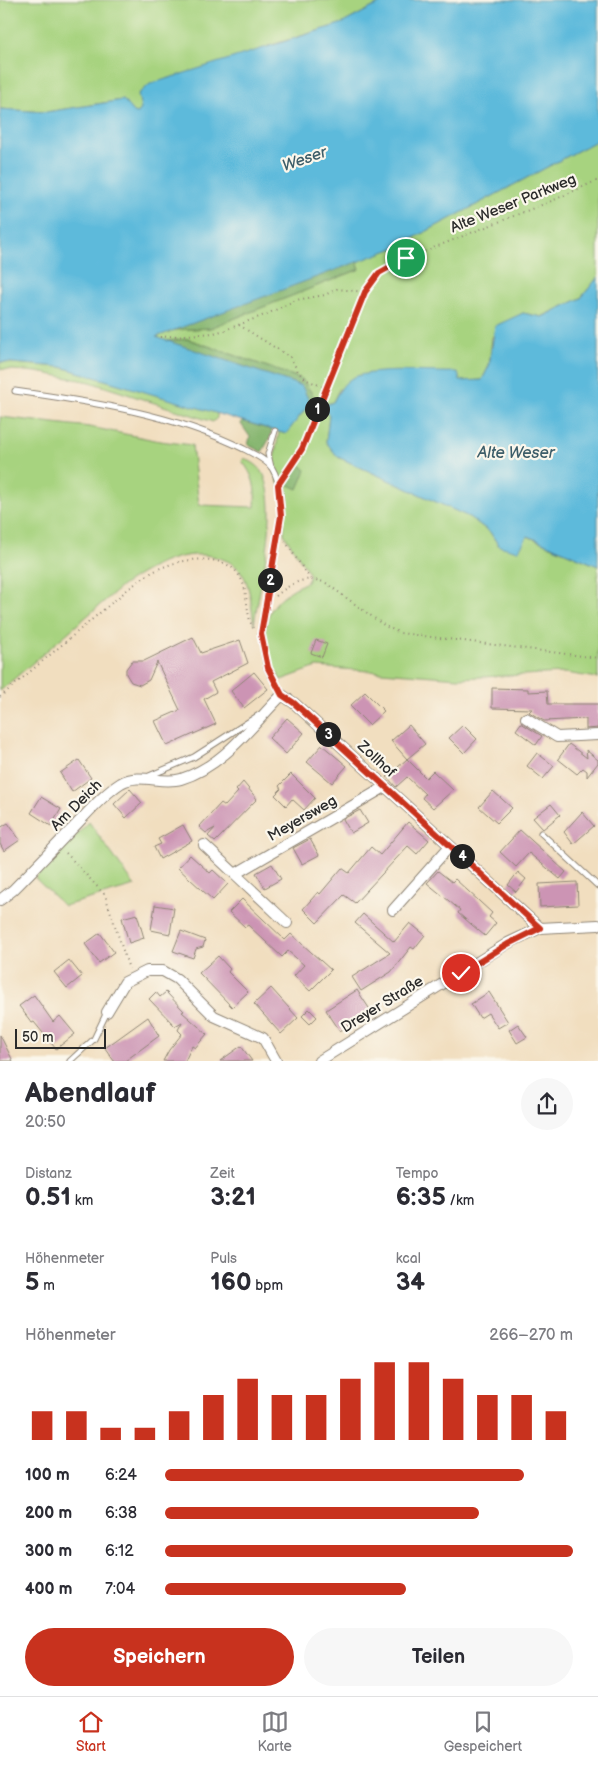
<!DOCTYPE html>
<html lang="de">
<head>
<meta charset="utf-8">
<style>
	:root { --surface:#fff; --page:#f7f7f7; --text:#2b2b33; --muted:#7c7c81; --line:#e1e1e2; --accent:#c8321e }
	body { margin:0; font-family:"Balsamiq Sans",sans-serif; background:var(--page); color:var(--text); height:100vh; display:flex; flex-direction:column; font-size:19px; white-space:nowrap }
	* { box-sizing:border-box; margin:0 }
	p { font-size:16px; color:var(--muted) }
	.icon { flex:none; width:28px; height:28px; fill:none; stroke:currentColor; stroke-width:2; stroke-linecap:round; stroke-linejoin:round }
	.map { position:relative; height:1061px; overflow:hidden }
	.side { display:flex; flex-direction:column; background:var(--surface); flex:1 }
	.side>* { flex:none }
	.scale { position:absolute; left:15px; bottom:12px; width:91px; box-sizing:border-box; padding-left:5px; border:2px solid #2b2b2b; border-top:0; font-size:14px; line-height:18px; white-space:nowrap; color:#2b2b2b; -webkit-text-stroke:4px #fbf7ec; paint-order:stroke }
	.pin { position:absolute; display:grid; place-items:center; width:42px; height:42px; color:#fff; margin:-21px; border:2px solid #fff; border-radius:50%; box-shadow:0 1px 5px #0007 }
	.km { position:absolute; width:25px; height:25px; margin:-12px; border-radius:50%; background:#222; color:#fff; font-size:14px; line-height:25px; text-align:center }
	.round { display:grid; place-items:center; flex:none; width:52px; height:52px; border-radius:26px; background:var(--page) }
	.head { display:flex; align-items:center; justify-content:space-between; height:85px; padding:0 25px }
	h1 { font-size:28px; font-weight:800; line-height:38px }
	.metrics { display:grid; grid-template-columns:repeat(3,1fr); gap:8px; height:85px; padding:5px 25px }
	.metrics div { display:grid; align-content:center }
	.metrics b { font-size:25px; font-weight:800 }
	.metrics small { font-size:14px; font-weight:400 }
	.metrics p { font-size:14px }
	.chart { height:140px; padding:10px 25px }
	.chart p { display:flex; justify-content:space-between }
	.chart svg { width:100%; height:90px; margin-top:5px; stroke:var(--accent); stroke-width:6 }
	.button { display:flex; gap:10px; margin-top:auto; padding:10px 25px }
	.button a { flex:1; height:58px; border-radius:30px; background:var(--accent); color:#fff; font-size:20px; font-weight:800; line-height:58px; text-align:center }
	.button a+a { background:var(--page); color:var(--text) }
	ul { padding:0 25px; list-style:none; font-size:16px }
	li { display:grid; grid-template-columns:80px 60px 1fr; align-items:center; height:38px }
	li i { height:12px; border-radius:6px; background:var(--accent) }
	.menu { display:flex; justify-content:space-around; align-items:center; height:70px; border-top:1px solid var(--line); background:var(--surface); font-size:14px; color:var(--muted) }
	.menu a { display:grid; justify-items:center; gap:2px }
	.menu .selected { color:var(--accent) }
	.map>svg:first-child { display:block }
	.green { fill:#a7d37f; stroke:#697f55 }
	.forest { fill:#85b56e; stroke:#58704c }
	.water { fill:#5dbadb; stroke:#447283 }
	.building { fill:#cc94b4 }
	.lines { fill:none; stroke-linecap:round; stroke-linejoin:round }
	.lane-casing { stroke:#8e8475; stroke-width:7 }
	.street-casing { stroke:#8e8475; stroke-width:12 }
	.path { stroke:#8e8475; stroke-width:2; stroke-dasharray:1 4; stroke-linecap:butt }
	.lane { stroke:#fff; stroke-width:5 }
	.street { stroke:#fff; stroke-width:10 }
	.route-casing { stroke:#fff; stroke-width:10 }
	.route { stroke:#c8321e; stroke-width:6 }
	.labels { text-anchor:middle; stroke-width:4.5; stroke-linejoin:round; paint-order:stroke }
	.street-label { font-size:15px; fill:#2b2b2b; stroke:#fbf7ec }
	.water-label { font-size:16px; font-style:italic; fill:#3c5d69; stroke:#fbf7ec }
</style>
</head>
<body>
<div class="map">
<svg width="598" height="1061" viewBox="0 0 598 1061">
	<rect width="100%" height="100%" fill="#fbf7ec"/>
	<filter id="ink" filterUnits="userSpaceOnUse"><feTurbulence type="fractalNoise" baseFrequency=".02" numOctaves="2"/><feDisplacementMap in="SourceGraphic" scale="10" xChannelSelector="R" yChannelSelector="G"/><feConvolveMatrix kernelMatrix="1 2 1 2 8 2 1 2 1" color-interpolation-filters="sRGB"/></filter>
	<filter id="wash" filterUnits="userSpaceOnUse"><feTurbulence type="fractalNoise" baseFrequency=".0096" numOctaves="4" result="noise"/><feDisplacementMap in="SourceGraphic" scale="20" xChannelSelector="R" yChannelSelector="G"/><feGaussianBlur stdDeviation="1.12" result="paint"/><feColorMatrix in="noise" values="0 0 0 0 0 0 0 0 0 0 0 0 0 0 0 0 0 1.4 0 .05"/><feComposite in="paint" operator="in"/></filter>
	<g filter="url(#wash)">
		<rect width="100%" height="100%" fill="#f1debf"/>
		<path class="green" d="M0,0H386L343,23L268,46L141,109L138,113L133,112L122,100L46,112L0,109Z
			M598,140V277L581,298L541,317L523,313L492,337L489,366L482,380L339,389L333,402L325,405L329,415L326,442L338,457L469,517L490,532L499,546L527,536L598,566V678L565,673L459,678L317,667L281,680C256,636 258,604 307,582L310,575L284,534V503L273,465L279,432L286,434L309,404L317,401L302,379L188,339L167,341L156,337L174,330L210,328L360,269L357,261L397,247Z
			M0,362L61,367L217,413V418L213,422L90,382L37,372L0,369Z
			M0,417L90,427L160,441L192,445L199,505L255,507C256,487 254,476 242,461L244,458C252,462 260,466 264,475C280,513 260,583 254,624C251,608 251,585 241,572C236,565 230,562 222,559C187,546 151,566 122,586L0,691Z
			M89,822L135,886L64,906L35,878Z"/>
		<path class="forest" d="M357,261L360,269L210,328L174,330Z
			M188,339L302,379L317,401L310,403L301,386L167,341Z
			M242,421L272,430L270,438L262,452L248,445L250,437L241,424Z
			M299,464L306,470L298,489L287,484Z"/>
		<path class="water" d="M386,0H598V140L397,247L156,337L302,386L310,403L286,434L61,367L0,362V109L46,112L123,100L133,112L138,113L141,109L138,94L150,84L343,23Z
			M598,277V566L528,536L518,551L499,546L490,532L469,517L338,457L326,442L329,415L324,408L325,405L333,402C338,393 343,383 352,378C374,367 432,373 458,372L460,381L482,380L489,366L495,326L523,313L542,317L581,298Z"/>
		<g id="blocks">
			<path class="building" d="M193,637L201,653L240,640L248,663L211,682L216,692L204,699L216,724L167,746L155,721L180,710L157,662L149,680L140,685L131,682L126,674V669L132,661H144Z
				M316,640L327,644L322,657L311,653Z
				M254,672L268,689L244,708L231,691Z
				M492,688L528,689V692L547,691L548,704H598V728L586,729V719L544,721L529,712L532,709L492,708Z
				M365,692L384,711L369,725L350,706Z
				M287,718L304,733L286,754L269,738Z
				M521,723L542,736L536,745L516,730Z
				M409,725L425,744L407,759L391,741Z
				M463,725L477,739L464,753L449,738Z
				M569,744L587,758L586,750L598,760V763L587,777V771L583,768L577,774L558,759Z
				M322,745L347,766L332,783L307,762Z
				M537,753L554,766L543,779L527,766Z
				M407,759L426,778L433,771L453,790L433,808L422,798L425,794L407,777L396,787L387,777Z
				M79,760L91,778L72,792L60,773Z
				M291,774L315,798L304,810L292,799L286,806L275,795L281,789L279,786Z
				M243,782L257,799L215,842L208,836L215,828L206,833L199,827L221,803L225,806L238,792L236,790Z
				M130,789L142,803L126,818L114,804Z
				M493,791L512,808L497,823L479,807Z
				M41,797L61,809L51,826L31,813Z
				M551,804L560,815L543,829L533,818Z
				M360,810L368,823L351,833L343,819Z
				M582,812L594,826L573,844L564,832Z
				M408,822L429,840L417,854L408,846L355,903L344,895L317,923L303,909L318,892L320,894L342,868L349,873L371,847L380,855Z
				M8,823L20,840L4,851L0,844V828Z
				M183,825L192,841L160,859L154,847L161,844L158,839Z
				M520,830L566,872L560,879L529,853L516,867L500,852Z
				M310,839L319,855L302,864L293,848Z
				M190,855L210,873L213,870L228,884L213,900L178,868Z
				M272,864L281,879L265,888L256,873Z
				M438,871L452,882L455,879L492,913L489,917L496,923L485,936L458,913L460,910L427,883Z
				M518,872L526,879L516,892L508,885Z
				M577,882L578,905L540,907L539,884Z
				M242,899L285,940L291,934L331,970L310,991L294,976L304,965L288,951L282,957L248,925L245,927L229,912Z
				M155,905L174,908L170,934L151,930Z
				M137,914L144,938L129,943L122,918Z
				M363,914L394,942L410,923L425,935L414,949L411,947L391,972L361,991L352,977L390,953L355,923Z
				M181,931L205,940L203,947L196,949L193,958L173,951Z
				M100,933L114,952L99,963L85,944Z
				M218,956L230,969L228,972L248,992L232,1007L199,973Z
				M69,960L82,976L67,988L54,972Z
				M271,988L298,1018L281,1034L254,1004Z
				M357,990L371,1011L340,1031L326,1010Z
				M156,992L160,997L166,992L184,1011L182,1012L207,1034L195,1048L192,1046L185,1061H163L169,1050L182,1034L178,1030L182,1022L175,1026L149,999Z
				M489,992L508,1022L498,1028L488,1013L480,1018L471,1004Z
				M34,995L53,1022L60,1016L75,1034L56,1049L34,1022L32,1023L19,1006Z
				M309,1009L317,1017L310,1024L302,1016Z
				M148,1017L159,1036L125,1061H114L105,1048Z
				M518,1024L527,1037L517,1043L509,1030Z
				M0,1035L13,1061H0Z
				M241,1046L252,1061H220Z"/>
		</g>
	</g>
	<g filter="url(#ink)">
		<use href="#blocks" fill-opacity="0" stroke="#8e8475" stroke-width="1"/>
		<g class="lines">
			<g class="lane-casing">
				<path id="lane" d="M15,391C92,402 174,414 244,449C253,454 266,459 272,468C281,483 281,500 281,516L261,634L267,668L282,695
					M271,467L268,454L275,431
					M149,776L194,757L259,715
					M541,833L598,886
					M70,1061L94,1039L107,1012"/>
			</g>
			<g class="street-casing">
				<path id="street" d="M526,718L557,737L598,735
					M204,845L235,874L385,787
					M235,874L287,923
					M0,900L13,890C33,870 52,850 71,830C87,814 102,795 121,783C140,772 161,785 181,779C224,766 252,725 282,695L294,703L540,928
					M393,910L450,846
					M107,1012L125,982L147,971H163L177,979L214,1016L263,1038L276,1061
					M319,1061L508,943L540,928L598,925"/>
			</g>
			<path class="path" d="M239,325L290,357L299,373L307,380L326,388
				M160,337L214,333L225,330L267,314L296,300L325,295L337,289L365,292
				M286,476L302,449L365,292L379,273L390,265L554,200L598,180
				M285,541L310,579
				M276,596C292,582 306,575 326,583L385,626L400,633L598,658
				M0,697L127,590C139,581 151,571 166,566C187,558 227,553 240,577C249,592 245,613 253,628
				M66,853L105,895L129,969"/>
			<use href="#lane" class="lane"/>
			<use href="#street" class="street"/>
		</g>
	</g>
	<g class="lines" filter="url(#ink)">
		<g class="route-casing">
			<path id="route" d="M406,258L379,273L365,292L302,449L278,485L281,516L261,634L268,668L282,695L294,703L540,928L508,944L461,973"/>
		</g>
		<use href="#route" class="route"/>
	</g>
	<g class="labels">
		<g class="street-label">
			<text transform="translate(513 203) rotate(-22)" y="5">Alte Weser Parkweg</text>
			<text transform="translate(377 759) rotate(43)" y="5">Zollhof</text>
			<text transform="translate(76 805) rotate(-45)" y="5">Am Deich</text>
			<text transform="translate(302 818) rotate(-30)" y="5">Meyersweg</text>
			<text transform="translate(382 1004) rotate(-32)" y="5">Dreyer Straße</text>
		</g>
		<g class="water-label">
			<text transform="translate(304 158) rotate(-19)" y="6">Weser</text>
			<text x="516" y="458">Alte Weser</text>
		</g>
	</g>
</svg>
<div class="scale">50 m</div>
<div class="pin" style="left:406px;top:258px;background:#1e9e55"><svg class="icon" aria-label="arrive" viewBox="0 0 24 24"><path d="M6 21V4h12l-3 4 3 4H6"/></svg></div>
<div class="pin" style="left:461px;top:973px;background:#d93025"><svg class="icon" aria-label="check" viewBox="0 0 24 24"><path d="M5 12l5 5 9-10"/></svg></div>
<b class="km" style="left:317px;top:409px">1</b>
<b class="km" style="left:270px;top:580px">2</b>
<b class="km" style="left:328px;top:734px">3</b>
<b class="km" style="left:462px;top:856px">4</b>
</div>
<section class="side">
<div class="head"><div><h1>Abendlauf</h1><p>20:50</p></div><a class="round"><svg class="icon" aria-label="share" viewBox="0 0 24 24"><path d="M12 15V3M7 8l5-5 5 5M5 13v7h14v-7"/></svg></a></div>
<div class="metrics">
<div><p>Distanz</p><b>0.51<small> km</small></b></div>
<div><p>Zeit</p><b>3:21</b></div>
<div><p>Tempo</p><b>6:35<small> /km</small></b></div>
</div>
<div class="metrics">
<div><p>Höhenmeter</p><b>5<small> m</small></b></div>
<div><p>Puls</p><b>160<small> bpm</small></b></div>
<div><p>kcal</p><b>34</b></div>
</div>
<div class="chart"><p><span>Höhenmeter</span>266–270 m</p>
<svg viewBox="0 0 160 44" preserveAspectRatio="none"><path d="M5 44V30M15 44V30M25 44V38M35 44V38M45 44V30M55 44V22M65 44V14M75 44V22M85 44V22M95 44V14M105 44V6M115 44V6M125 44V14M135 44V22M145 44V22M155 44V30"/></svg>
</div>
<ul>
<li><b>100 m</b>6:24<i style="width:88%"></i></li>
<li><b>200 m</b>6:38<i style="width:77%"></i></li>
<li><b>300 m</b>6:12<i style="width:100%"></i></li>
<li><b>400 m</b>7:04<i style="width:59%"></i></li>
</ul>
<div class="button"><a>Speichern</a><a>Teilen</a></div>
</section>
<nav class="menu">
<a class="selected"><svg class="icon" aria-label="home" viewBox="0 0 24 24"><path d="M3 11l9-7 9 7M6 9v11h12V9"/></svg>Start</a>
<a><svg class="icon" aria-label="map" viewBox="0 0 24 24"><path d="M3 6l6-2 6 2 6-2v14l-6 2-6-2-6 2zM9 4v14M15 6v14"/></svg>Karte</a>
<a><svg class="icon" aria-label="saved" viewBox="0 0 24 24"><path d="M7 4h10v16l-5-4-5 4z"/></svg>Gespeichert</a>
</nav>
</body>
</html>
